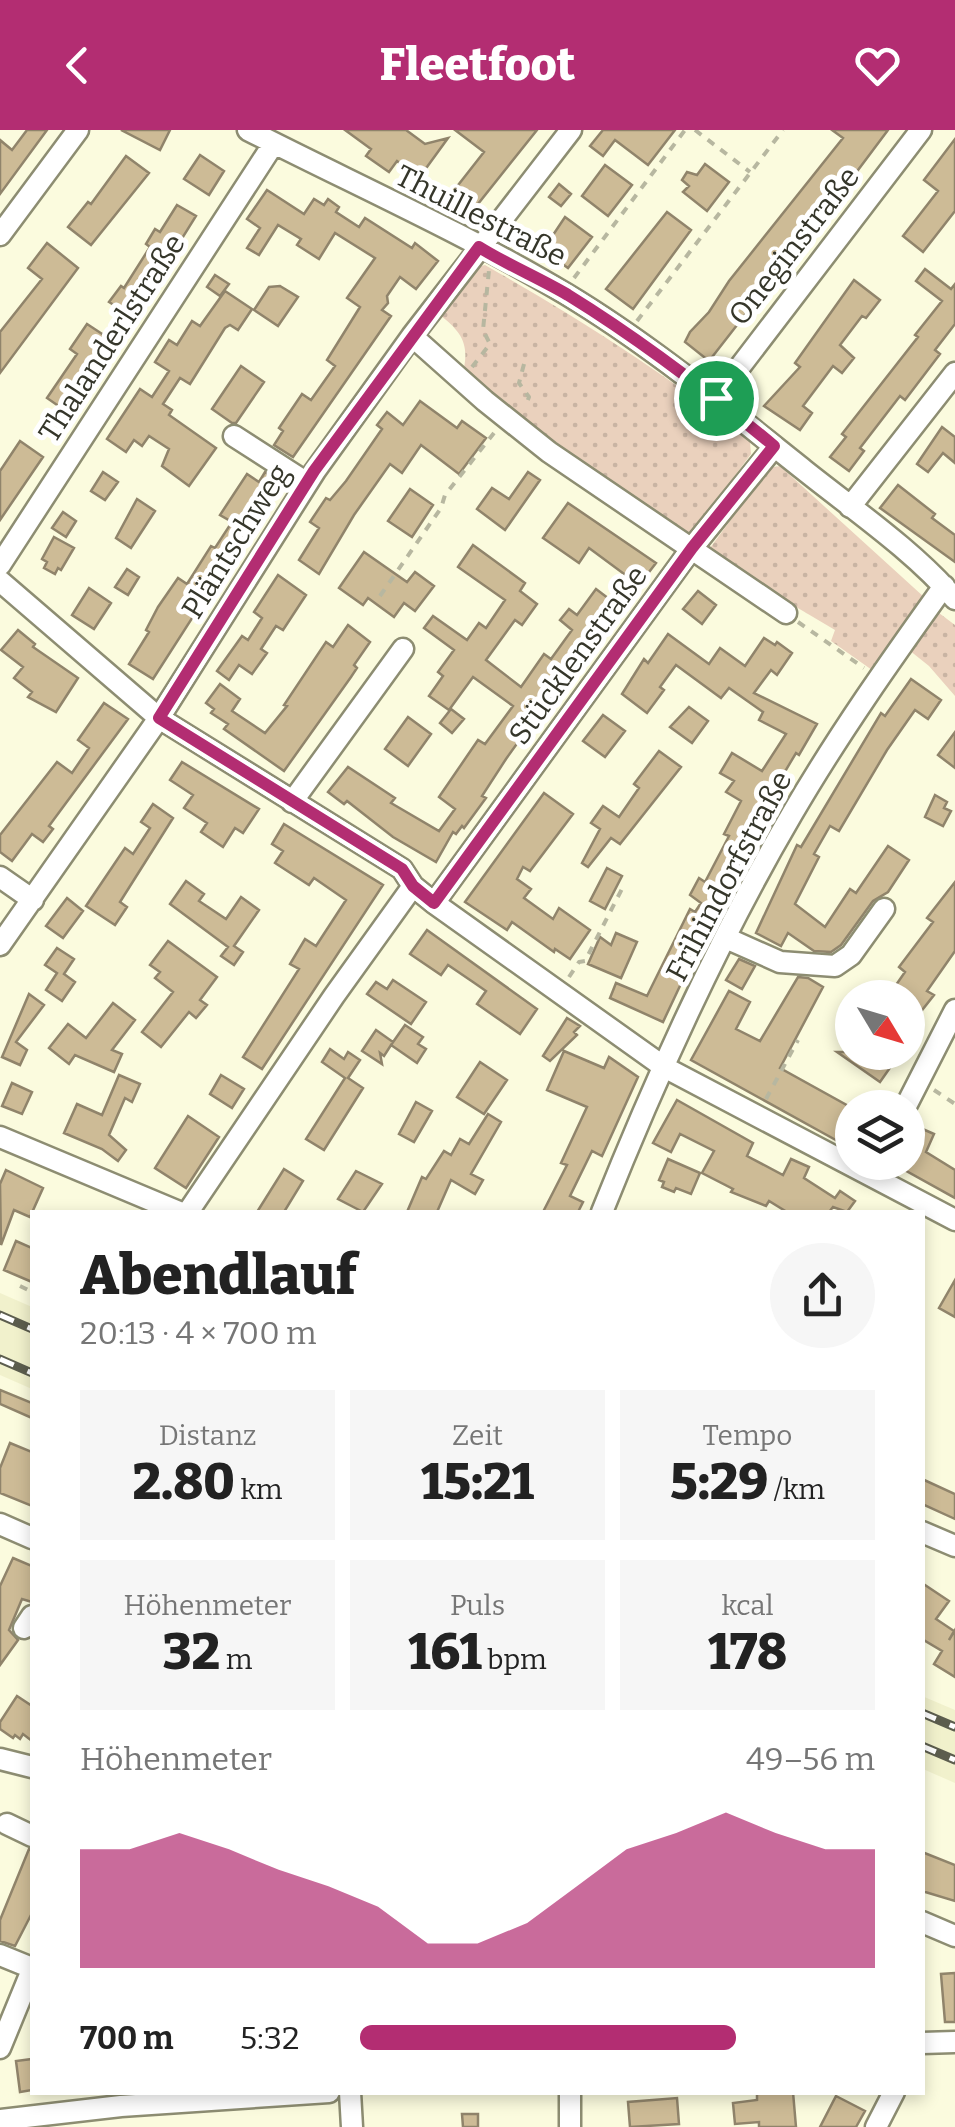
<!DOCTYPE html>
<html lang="de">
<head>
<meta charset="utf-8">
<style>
	:root { --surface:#fff; --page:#f6f6f6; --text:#222; --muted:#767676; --accent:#b32d72 }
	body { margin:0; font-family:Bitter,serif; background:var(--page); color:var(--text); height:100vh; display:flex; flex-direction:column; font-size:38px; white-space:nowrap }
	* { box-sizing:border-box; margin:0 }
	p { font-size:32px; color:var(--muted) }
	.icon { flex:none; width:55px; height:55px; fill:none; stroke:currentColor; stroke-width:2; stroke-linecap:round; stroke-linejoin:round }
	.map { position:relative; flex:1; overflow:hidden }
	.side { position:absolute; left:30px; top:1080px; width:895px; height:885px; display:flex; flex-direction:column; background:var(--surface); border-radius:0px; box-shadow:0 5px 15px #0003 }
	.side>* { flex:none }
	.needle { width:65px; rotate:128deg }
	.buttons { position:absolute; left:835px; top:850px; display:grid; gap:20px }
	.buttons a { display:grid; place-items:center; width:90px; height:90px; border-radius:50%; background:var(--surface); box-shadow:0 5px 15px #0003; font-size:50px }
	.pin { position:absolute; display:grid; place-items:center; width:85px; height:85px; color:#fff; margin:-42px; border:5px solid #fff; border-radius:50%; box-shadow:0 2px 10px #0007 }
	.round { display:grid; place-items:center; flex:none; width:105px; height:105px; border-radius:52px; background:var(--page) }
	.headline { display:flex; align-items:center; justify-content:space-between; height:170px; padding:0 50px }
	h1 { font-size:55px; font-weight:800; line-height:75px }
	.metrics { display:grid; grid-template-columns:repeat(3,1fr); gap:15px; height:170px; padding:10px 50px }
	.metrics div { display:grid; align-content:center; border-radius:0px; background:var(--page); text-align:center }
	.metrics b { font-size:50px; font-weight:800 }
	.metrics small { font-size:28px; font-weight:400 }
	.metrics p { font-size:28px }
	.chart { height:280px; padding:20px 50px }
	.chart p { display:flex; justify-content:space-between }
	.chart svg { width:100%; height:180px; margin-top:10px; fill:var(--accent); opacity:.7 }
	ul { padding:0 50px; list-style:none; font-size:32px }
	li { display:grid; grid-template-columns:160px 120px 1fr; align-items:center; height:75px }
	li i { height:25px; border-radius:12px; background:var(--accent) }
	header { display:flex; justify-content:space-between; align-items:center; height:130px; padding:0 50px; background:var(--accent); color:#fff; font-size:45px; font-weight:800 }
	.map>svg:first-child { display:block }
	.built { fill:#f1f1cc }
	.green { fill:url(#green-dots) }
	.building { fill:#cdbb96; stroke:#90846b; stroke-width:2.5 }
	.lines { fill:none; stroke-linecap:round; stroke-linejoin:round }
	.minor-casing { stroke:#8d8d72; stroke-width:25 }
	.path { stroke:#b7b7a0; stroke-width:4; stroke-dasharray:8 8; stroke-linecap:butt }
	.minor { stroke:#fff; stroke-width:20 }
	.rail-casing { stroke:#5c5d4e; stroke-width:9 }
	.rail { stroke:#fff; stroke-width:5; stroke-dasharray:15; stroke-linecap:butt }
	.route-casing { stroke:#fff; stroke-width:20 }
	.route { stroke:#b32d72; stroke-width:12 }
	.labels { text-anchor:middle; stroke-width:10; stroke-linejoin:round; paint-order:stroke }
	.street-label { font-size:30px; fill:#35362a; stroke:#fff }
</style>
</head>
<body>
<header><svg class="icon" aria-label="back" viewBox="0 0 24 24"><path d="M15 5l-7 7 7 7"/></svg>Fleetfoot<svg class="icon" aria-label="heart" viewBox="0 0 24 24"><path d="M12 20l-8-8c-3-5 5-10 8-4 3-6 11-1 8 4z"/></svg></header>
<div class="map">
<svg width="955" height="1997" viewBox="0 0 955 1997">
	<defs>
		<pattern id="green-dots" width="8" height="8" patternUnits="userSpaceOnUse" patternTransform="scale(2.5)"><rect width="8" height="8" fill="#ead1bd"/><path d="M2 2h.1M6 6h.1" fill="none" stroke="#c9b4a3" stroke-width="1.8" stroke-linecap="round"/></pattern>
	</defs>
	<rect width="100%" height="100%" fill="#fbfbde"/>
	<path class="built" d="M0,1163L32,1177V1259L0,1245Z
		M922,1566L955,1580V1653L923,1639Z"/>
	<path class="green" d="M485,135C578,188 668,244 750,312L751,324L693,402L685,403C609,352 529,304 464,238C469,212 460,201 440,185L478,137Z
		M780,336L924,467L872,540L831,511L835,500L715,429L710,418L769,338Z
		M935,480L955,495V566L929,536L909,520Z"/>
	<path class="building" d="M27,0H47L0,64V10L12,20Z
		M121,0H170L160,20Z
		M345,0H406L425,14L448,8L419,48L397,31L389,42L366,26L371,19Z
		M455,0H537L470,84L448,68L484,22Z
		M603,0H675L648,35L615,10L603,26L590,16Z
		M832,0H888L775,151L773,149L709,231L685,212L690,202L709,182L729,151L843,8Z
		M955,9V81L923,122L903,106L938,61L924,50Z
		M200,25L224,41L209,65L184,49Z
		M126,26L149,43L91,115L68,97L88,72L91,74Z
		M705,34L729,52L707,81L683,62L689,56L682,50L687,42L697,45Z
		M605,35L632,55L608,86L582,66Z
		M559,54L571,64L561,76L549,67Z
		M267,60L304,84L314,69L324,75L328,69L339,77L336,82L359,97L365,88L412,118L415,113L438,131L416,159L400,147L387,166L388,173L382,180L391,186L293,327L274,315L283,301L279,298L302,264L311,270L335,236L327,230L360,177L347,168L375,128L335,103L319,129L297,115L301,109L278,95L259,125L247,118L260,98L247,89Z
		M177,75L196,86L133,187L109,172L121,156L124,158L150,117L146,114L155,99L160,102Z
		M667,82L691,100L633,179L606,159Z
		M565,87L592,107L568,138L543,120Z
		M47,113L78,138L0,243V202L42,149L28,138Z
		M925,139L951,159L955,154V194L935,220L940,224L905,270L900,266L860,318L864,321L849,341L830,327L846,307L842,304L918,207L915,205L942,171L916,151Z
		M215,145L229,154L220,166L207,157Z
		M854,150L880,170L866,188L862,186L840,215L854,228L842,243L833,236L803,276L812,283L800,300L764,276L800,237L795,233Z
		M280,156L298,167L278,196L254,180L269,157Z
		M225,161L252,179L238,200L230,195L225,198L190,254L180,248L163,274L172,280L169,285L216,318L189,356L162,336L169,319L149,306L142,316L134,310L126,322L107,309L140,259L152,267L169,241L155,232L169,210L177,215L192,191L200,196Z
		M87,194L116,213L70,284L47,268L77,224L70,219Z
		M241,236L264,252L236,293H232L212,279Z
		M420,271L457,298L462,291L486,308L459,344L421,315L402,343L390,334L354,385L319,444L299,430L319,398L310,392L326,368L330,370L346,351L382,299L377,295L387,282L403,295Z
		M942,297L955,307V333L943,323L928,342L917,334Z
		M20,311L43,327L0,390V341Z
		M103,342L118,352L105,370L91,361Z
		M265,342L278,351L271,360L273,362L153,549L129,534L149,502L146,500L158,477L178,448L187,454L211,416L215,418L232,392L220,385L247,344L259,352Z
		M528,342L540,350L505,400L477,379L492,358L509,369Z
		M898,355L935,384L932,388L955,405V432L880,378Z
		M410,359L433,375L412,407L388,391Z
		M137,369L155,381L131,418L116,408Z
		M568,373L656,433L639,455L589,418L579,433L543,408Z
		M63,382L76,391L66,407L52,398Z
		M54,407L74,418L61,440L58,438L55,444L44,438L47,432L42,429Z
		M473,415L525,453L520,461L537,474L522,495L515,490L486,530L521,557L544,524L551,529L572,500L560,490L569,479L577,485L596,459L621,478L602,504L598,501L506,629L482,666L486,668L464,698L462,696L456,704L453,702L436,732L393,707L347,671L344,674L328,662L348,637L395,668L391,673L439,701L455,679L439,667L478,610L485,614L513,576L473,547L449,580L429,566L443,546L438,542L454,520L424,498L433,486L467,510L479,493L486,498L505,470L458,437Z
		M364,422L407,452L415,442L434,456L415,481L404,473L394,487L368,468L363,475L339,458Z
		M127,439L139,447L128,465L115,457Z
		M278,445L306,465L283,500L276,496L261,519L267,523L252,544L239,535L229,550L217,541L242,506L248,510L262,488L254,482Z
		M89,458L111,473L94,499L72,485Z
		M698,461L716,475L702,494L683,479Z
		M348,495L370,512L354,535L357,538L351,547L284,641L224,599L228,594L211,583L214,579L206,573L220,554L240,569L232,581L265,603L287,576L284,575L326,512L333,517Z
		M18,500L35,514L33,517L78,548L56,582L28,567L32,562L14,548L23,537L1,520Z
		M668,504L709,534L720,518L745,536L764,508L775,515L777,512L792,523L777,545L771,540L754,563L817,594L799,625L796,623L761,682L758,691L763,693L698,805L703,807L663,892L610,868L616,853L647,866L690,779L695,782L701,773L690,765L699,748L705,752L729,706L724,704L741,671L726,662L734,651L720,643L732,623L762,641L786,604L759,590L763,582L729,558L721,568L676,535L660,557L664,560L647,583L622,564L644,529L648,533Z
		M911,549L941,570L928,589L915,580L887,620L839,701L830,696L814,724L819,727L795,774L825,797L850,759L856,763L888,716L909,730L888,762L873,771L841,815L831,822L814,821L788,803L781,816L756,803L797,715L801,717L881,583L885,586Z
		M104,573L128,589L49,696L53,699L43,712L32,704L12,731L0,722V705L57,632L72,643L89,618L78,610Z
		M689,577L708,591L692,613L670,597Z
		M451,579L464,589L452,603L440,593Z
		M603,585L625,601L605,627L583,611Z
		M408,587L431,604L408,636L385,619Z
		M955,602V638L938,625Z
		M659,621L681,637L620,714L611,708L588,737L582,733L600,699L591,693L603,676L619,687L639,658L634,654Z
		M182,632L259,679L243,703L235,698L223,717L201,702L207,693L184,678L193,665L170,650Z
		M544,663L573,684L530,741L523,737L517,749L531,759L524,768L553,789L559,778L590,800L570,829L555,819L554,822L512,792L507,800L465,772Z
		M935,665L947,672L944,678L951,681L943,696L925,687Z
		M153,674L173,688L120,772L127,777L115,795L86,776L125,718L133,724L150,698L141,692Z
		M284,694L383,755L262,939L243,927L299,839L290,834L305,809L316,816L346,770L314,748L309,755L275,733L283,721L272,714Z
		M607,738L622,746L605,779L590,771Z
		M186,751L204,764L199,771L226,789L241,767L259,780L234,816L243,822L234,835L221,826L228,817L170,774Z
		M955,752V821L927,861L934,865L908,898V868H887L905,842L899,837L933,792L927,788Z
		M67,768L83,781L63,808L46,796Z
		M427,800L537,879L520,904L477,874L486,861L473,852L448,835L441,845L410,824Z
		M616,803L637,812L621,848L588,834L600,807L611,815Z
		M168,811L217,847L200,870L207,875L196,888L189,882L161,917L142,902L173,862L155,848L160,842L150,835Z
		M57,818L74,829L64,844L75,852L62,871L46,860L57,843L45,835Z
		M739,829L755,836L742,859L726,850Z
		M798,847L808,848L823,857L780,938L852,978V1019L691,930L729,861L750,872L736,899L760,911Z
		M393,850L426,872L411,894L367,864L376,852L387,859Z
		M29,864L44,875L16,912L27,920L20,935L2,927Z
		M113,873L135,890L112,920L122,924L114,942L75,925L69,934L49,918L68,894L86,908Z
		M567,888L580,896L574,902L577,905L550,931L543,926Z
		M405,895L423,907L418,914L426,919L417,933L391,915Z
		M376,900L393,912L384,926L380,923L382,934L362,921Z
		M330,919L344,929L348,922L360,930L348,948L363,958L324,1020L306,1009L345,948L322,932Z
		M564,921L604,938L609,927L638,947L602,1026L592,1021L570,1066L583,1072L578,1082H543L567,1035L561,1033L587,977L547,960Z
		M837,922H901L880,952Z
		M480,932L507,950L484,984L457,967Z
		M119,945L140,954L132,972L125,968L109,1005L126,1020L118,1031L102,1019L64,1003L77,974L102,985Z
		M221,945L244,959L232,978L210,964Z
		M12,953L32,962L22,984L2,976Z
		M677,970L753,1013L747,1026L783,1045L791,1029L809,1037L804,1048L835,1068L840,1061L855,1071L847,1082L833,1077L829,1082H787L769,1071L766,1076L731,1062L733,1059L702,1043L714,1021L680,1004L671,1022L653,1013Z
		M416,972L432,981L414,1012L399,1004Z
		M488,984L501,992L471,1044L483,1050L475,1064L451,1050L437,1082H407L422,1047L426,1049L444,1021L451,1025L460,1009L469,1014Z
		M188,986L219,1007L186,1058L155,1038Z
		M918,997L934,1004L926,1022L955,1040V1068L901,1038L908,1032L909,1016Z
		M668,1029L700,1043L691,1064L676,1058L674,1062L662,1057L664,1052L659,1050Z
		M284,1039L303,1051L284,1082H257Z
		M6,1040L43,1058L30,1087L14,1080L1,1115L0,1054Z
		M356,1041L382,1054L363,1082L338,1069Z
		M16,1111L32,1118V1152L4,1140Z
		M955,1150V1187L939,1178Z
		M0,1260L32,1273V1288L0,1274Z
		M10,1313L32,1322V1376L0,1363V1338Z
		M922,1349L955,1364V1389L922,1374Z
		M13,1428L32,1436V1472L22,1469L9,1500L18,1510L0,1535V1456Z
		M922,1453L949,1471L936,1489L954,1501L949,1510L955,1500V1547L934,1534L942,1521L922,1509Z
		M17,1566L32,1576V1611L23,1604L20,1609L15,1605L13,1608L0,1599V1592Z
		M29,1719L32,1720V1783L15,1816L0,1811V1790Z
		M922,1722L955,1735V1771L922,1761Z
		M955,1843V1892H945L941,1844Z
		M32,1929V1960L20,1962L16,1931Z
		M793,1962L796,1997H759V1992L735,1994L733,1973L757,1970V1964Z
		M836,1966L865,1981L856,1997H820Z
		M677,1968L679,1994L630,1997L628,1972Z
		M462,1984H478V1997H463Z"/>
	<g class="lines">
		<g class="minor-casing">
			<path id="minor" d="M248,0C354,54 464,103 566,164C651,215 727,279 804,340C854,380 914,421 955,469
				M0,105L78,0
				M412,206L485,271L549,322L786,483
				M716,268L921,0
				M234,306L307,353
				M850,377L955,243
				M0,435L274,13
				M0,451L159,588L402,739L413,756L434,773L664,937L955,1090
				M292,672L403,519
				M0,747L33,770
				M434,773L692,418L774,317
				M726,808L780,832L835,836L851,825L884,779
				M0,815L159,588L315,341L412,206L571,0
				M905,978L955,880
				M0,1007L179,1082
				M188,1082L334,866L413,756
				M602,1082C656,947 718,810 792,684C838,605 891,530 944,456
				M0,1394L32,1408
				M922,1402L955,1416
				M24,1498L32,1486
				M0,1629L32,1637
				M7,1694L32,1706
				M922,1792L955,1806
				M0,1825L32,1838
				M922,1913L955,1912
				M0,1918L32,1840
				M350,1962L352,1997
				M570,1962V1997
				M0,1990L121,1976L329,1962
				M876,1997L894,1962"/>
		</g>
		<path class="path" d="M695,0L750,42
			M574,148L685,0
			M637,191L783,0
			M524,234L519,253L529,267L525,277
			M472,237L490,214L483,200L489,140
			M380,466L441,378L445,365L494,303
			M798,492L864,538
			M569,847L579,832L585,831L625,753
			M934,960L955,974
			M766,969L798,910
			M20,1156L32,1162"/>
		<use href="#minor" class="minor"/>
		<g class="rail-casing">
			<path id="rail" d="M0,1185L32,1199
				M0,1229L32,1243
				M922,1583L955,1597
				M922,1616L955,1630"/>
		</g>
		<use href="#rail" class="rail"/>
	</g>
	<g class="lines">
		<g class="route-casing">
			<path id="route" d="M479,117C508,135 539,148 568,165C641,210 709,262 774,316L692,418L434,773L413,756L402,739L159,588L314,341Z"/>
		</g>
		<use href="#route" class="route"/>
	</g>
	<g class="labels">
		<g class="street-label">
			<text transform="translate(481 86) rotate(27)" y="10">Thuillestraße</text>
			<text transform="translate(794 116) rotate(-52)" y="10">Oneginstraße</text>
			<text transform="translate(112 208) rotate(-57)" y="10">Thalanderlstraße</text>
			<text transform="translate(236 411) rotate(-58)" y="10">Pläntschweg</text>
			<text transform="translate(578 525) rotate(-54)" y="10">Stücklenstraße</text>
			<text transform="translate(729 746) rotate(-62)" y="10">Frihindorfstraße</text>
		</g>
	</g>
</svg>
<div class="buttons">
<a><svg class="needle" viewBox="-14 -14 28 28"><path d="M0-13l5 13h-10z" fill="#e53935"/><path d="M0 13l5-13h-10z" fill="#767676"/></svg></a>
<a><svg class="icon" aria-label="layers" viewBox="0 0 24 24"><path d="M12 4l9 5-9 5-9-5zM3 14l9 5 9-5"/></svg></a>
</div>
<div class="pin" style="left:716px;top:268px;background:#1e9e55"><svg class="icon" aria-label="arrive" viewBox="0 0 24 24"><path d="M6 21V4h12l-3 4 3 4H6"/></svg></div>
<section class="side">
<div class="headline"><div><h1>Abendlauf</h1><p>20:13 · 4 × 700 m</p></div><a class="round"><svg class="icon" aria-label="share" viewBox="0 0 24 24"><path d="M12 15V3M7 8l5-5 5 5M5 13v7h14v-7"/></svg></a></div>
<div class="metrics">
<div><p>Distanz</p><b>2.80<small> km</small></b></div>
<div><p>Zeit</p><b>15:21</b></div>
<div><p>Tempo</p><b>5:29<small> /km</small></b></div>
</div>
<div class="metrics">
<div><p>Höhenmeter</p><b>32<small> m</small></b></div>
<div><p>Puls</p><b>161<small> bpm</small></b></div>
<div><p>kcal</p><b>178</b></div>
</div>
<div class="chart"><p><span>Höhenmeter</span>49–56 m</p>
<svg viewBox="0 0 160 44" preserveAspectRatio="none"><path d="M0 44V15L10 15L20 11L30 15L40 20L50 24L60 29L70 38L80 38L90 33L100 24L110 15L120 11L130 6L140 11L150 15L160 15V44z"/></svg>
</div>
<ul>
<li><b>700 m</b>5:32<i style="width:73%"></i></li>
</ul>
</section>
</div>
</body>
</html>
